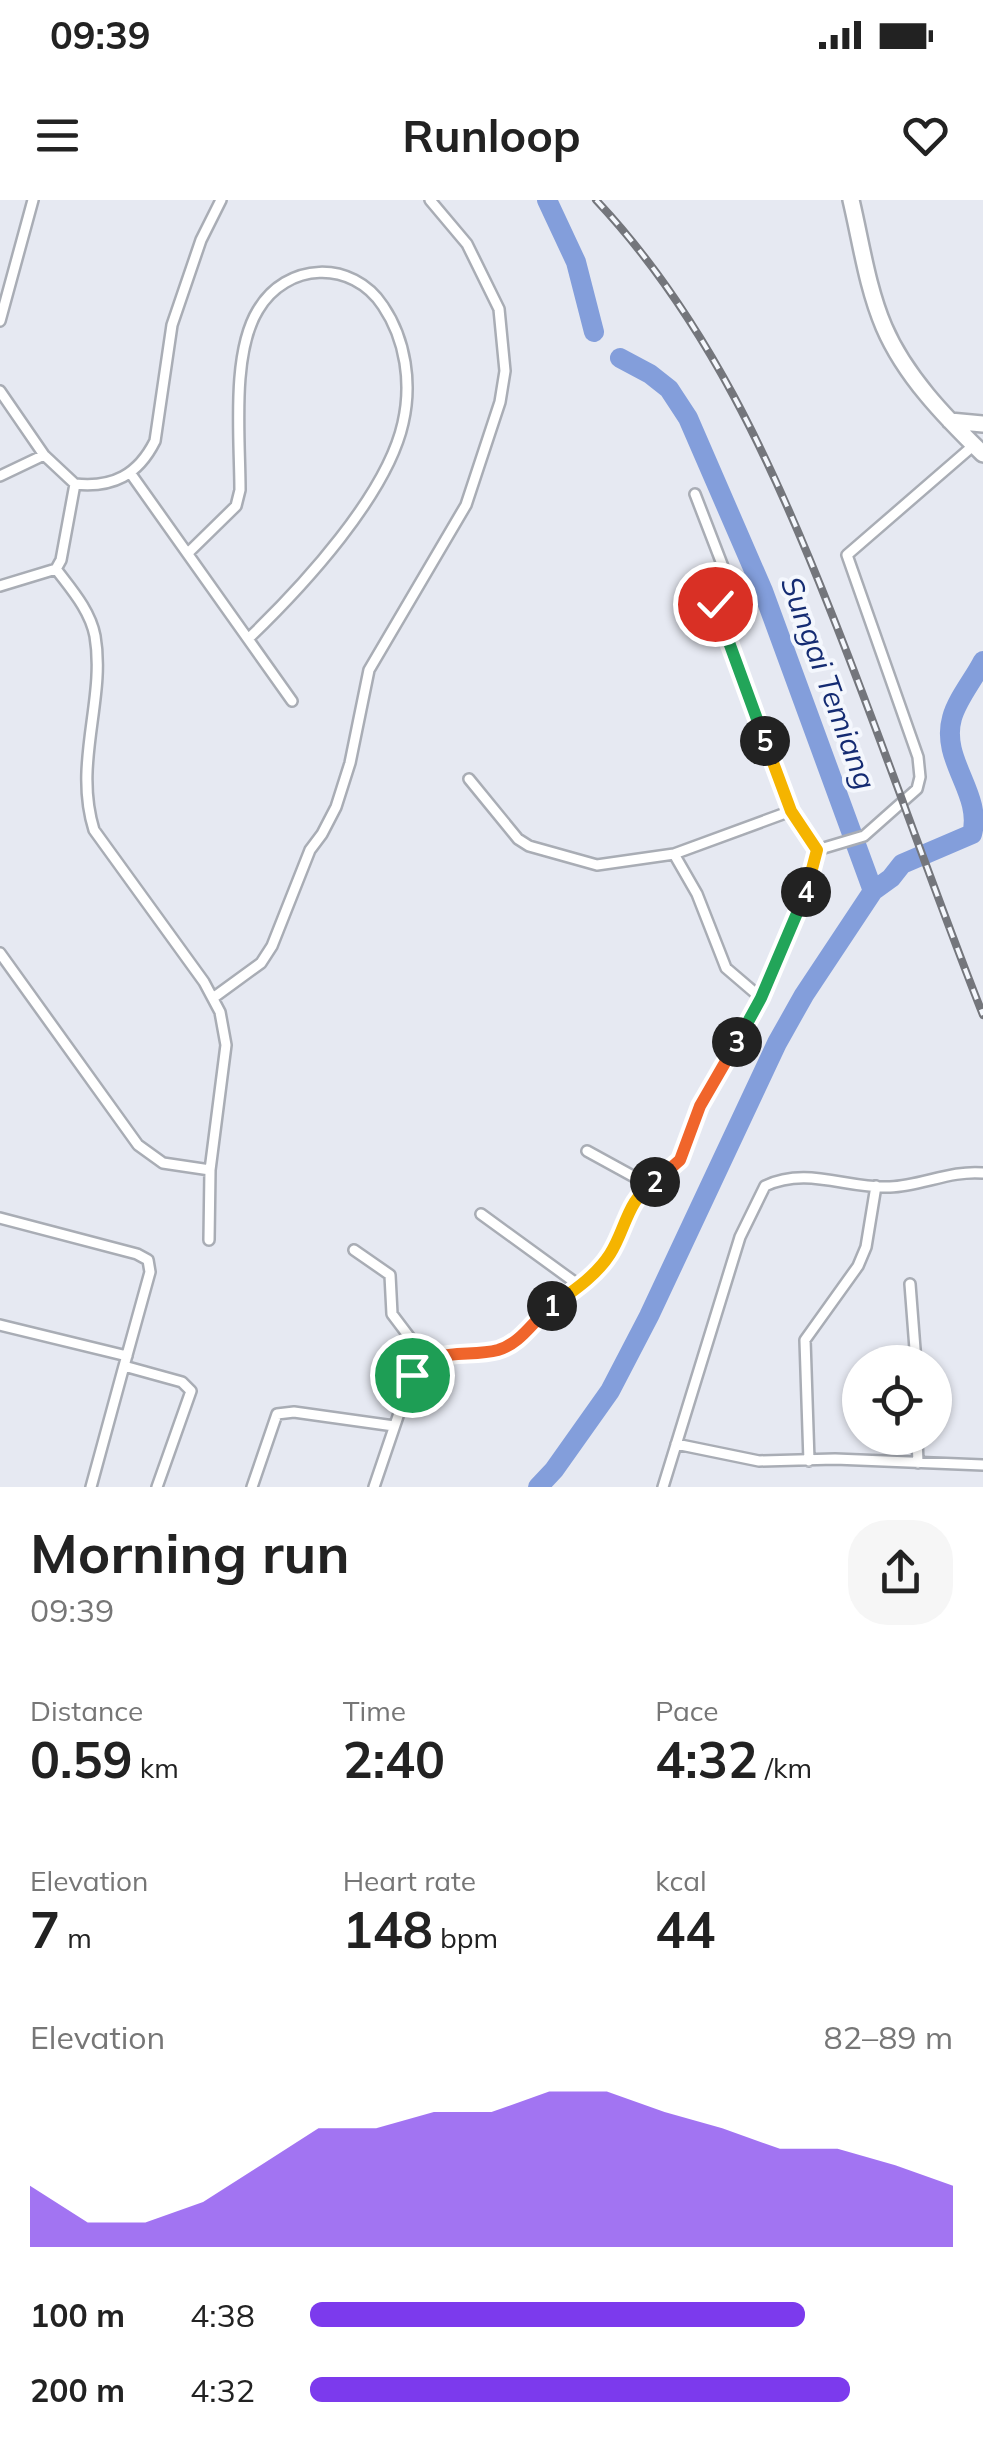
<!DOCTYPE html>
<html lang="en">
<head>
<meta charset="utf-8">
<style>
	:root { --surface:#fff; --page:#f6f6f6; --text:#222; --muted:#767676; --accent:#7c3aed }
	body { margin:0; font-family:Mulish,sans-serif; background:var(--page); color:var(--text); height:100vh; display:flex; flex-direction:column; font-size:38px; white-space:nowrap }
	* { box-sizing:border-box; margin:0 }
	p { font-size:32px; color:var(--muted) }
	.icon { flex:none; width:55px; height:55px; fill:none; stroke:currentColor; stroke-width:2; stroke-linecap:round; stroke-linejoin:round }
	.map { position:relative; height:1287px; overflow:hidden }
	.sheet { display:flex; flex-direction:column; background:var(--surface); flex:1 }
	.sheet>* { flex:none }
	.controls { position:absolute; left:842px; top:1145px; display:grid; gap:20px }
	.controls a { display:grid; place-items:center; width:110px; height:110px; border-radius:50%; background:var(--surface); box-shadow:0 2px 8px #0004; font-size:50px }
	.pin { position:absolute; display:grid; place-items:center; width:85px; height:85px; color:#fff; margin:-42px; border:5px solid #fff; border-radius:50%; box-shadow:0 2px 10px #0007 }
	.km { position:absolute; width:50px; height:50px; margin:-25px; border-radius:50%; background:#222; color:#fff; font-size:28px; line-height:50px; text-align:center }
	.round { display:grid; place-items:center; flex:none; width:105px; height:105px; border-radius:40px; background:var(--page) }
	.head { display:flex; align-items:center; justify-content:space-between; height:170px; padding:0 30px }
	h1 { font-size:55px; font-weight:700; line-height:75px }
	.metrics { display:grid; grid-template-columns:repeat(3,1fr); gap:15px; height:170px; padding:10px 30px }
	.metrics div { display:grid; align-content:center }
	.metrics b { font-size:50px; font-weight:700 }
	.metrics small { font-size:28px; font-weight:400 }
	.metrics p { font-size:28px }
	.chart { height:280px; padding:20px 30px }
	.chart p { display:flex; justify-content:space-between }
	.chart svg { width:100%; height:180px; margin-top:10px; fill:var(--accent); opacity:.7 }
	ul { padding:0 30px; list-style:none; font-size:32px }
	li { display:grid; grid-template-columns:160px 120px 1fr; align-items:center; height:75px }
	li i { height:25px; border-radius:12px; background:var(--accent) }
	.status { display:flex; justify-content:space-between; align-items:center; height:70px; padding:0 50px; background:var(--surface); direction:ltr }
	.status svg { height:28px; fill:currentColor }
	header { display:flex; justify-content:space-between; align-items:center; height:130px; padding:0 30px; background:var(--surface); font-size:45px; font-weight:700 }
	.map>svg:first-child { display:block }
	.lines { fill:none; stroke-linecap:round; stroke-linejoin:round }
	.river { stroke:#839edb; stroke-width:20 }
	.minor-casing { stroke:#a9adb5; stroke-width:14 }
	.trunk-casing { stroke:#a9adb5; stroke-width:20 }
	.minor { stroke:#fff; stroke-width:9 }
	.trunk { stroke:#fff; stroke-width:15 }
	.rail-casing { stroke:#74767c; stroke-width:8 }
	.rail { stroke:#f4f7fd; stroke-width:4; stroke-dasharray:11; stroke-linecap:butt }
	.split-1-casing { stroke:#fff; stroke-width:20 }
	.split-2-casing { stroke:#fff; stroke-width:20 }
	.split-3-casing { stroke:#fff; stroke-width:20 }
	.split-4-casing { stroke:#fff; stroke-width:20 }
	.split-5-casing { stroke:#fff; stroke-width:20 }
	.split-6-casing { stroke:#fff; stroke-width:20 }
	.split-1 { stroke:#f0652b; stroke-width:12 }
	.split-2 { stroke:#f5b400; stroke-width:12 }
	.split-3 { stroke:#f0652b; stroke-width:12 }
	.split-4 { stroke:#22a559; stroke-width:12 }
	.split-5 { stroke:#f5b400; stroke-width:12 }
	.split-6 { stroke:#22a559; stroke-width:12 }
	.labels { text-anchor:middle; stroke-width:8; stroke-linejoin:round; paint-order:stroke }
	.water-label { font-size:30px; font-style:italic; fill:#142b72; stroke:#f4f7fd }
</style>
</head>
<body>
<div class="status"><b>09:39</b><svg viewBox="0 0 49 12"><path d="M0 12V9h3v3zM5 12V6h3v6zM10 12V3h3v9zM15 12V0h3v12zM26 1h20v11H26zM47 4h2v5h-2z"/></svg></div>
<header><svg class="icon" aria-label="menu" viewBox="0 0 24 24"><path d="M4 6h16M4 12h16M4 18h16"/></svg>Runloop<svg class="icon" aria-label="heart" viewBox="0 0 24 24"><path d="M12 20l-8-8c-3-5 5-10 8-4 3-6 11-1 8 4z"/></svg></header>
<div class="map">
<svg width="983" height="1287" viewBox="0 0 983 1287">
	<rect width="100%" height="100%" fill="#e6e9f2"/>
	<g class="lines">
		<path class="river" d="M547,0L576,62L594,132
			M620,158L650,174L669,189L688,218L763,391L873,691
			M538,1287L554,1270L610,1191L649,1116L777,843L804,795L873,691L891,678L902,664L972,634C983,594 940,560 952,518C957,499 974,479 983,461"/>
		<g class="minor-casing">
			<path id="minor" d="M0,121L33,0
				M0,191L44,255L75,284C113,288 138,275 155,241L172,125L201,40L221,0
				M131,274L292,501
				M0,276L44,255
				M695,294L727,377L725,388L717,395L716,411L732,446L791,611L817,650
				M188,353L236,306L240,290C240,238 231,154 258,110C286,62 352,59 383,106C406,140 412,184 403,223C387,295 303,386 250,437
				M56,369C71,389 90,410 95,436C106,499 73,563 94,630L204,782L220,812L226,845L210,970L209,1040
				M0,386L56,369L61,360L75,284
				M469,579L518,639L529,646L597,665L674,654L697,694L726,768L761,798
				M817,650L864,636L917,589L920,577L918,557L847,355L974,245
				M674,654L791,611
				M0,753L138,945L163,963L210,970
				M213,798L261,763L272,746L310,650L322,634L336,607L350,563L369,470L466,305L500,202L505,171L499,109L467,44L430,0
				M587,951L649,985
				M481,1014L580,1086
				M0,1018L137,1054L148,1060L150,1072L124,1166L182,1182L191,1191L157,1287
				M354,1050L390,1075L392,1114L426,1159
				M910,1084L916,1162
				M0,1125L127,1156
				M917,1238L918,1263
				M676,1244L759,1261L835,1259L983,1265
				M809,1261L805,1140L858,1066L866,1047L876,986
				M91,1287L124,1166
				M252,1287L277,1214L294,1212L394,1226
				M374,1287L412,1175L426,1159L496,1151L510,1146L547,1110L580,1086L612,1051L624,1018L649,985L680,961L700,906L761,798L810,681L817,650
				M663,1287L740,1037L765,986C807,966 847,989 890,987C921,986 951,970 983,973"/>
		</g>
		<g class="trunk-casing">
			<path id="trunk" d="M851,0C861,42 867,87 884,127C905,176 945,217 983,254
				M950,221L983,224"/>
		</g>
		<use href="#minor" class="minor"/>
		<use href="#trunk" class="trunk"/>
		<g class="rail-casing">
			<path id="rail" d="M596,0C706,117 773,265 831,412C884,545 930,681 983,815"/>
		</g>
		<use href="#rail" class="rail"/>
	</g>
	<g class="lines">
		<g class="split-1-casing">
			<path id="split-1" d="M412,1175C432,1146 468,1158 498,1150C522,1143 533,1120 552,1106"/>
		</g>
		<g class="split-2-casing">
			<path id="split-2" d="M552,1106C573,1091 596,1076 610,1054C626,1029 627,999 655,982"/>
		</g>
		<g class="split-3-casing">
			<path id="split-3" d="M655,982L680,960L700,906L737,842"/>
		</g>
		<g class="split-4-casing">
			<path id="split-4" d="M737,842L761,798L806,692"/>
		</g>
		<g class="split-5-casing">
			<path id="split-5" d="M765,541L791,611L817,650L806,692"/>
		</g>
		<g class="split-6-casing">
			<path id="split-6" d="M715,404L765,541"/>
		</g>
		<use href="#split-1" class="split-1"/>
		<use href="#split-2" class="split-2"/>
		<use href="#split-3" class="split-3"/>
		<use href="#split-4" class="split-4"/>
		<use href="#split-5" class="split-5"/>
		<use href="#split-6" class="split-6"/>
	</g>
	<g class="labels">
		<g class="water-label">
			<text transform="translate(828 483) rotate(70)" y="10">Sungai Temiang</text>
		</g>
	</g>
</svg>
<div class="controls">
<a><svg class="icon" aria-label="locate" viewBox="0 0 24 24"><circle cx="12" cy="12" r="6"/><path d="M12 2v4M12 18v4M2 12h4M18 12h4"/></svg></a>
</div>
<div class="pin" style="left:412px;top:1175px;background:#1e9e55"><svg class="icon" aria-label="arrive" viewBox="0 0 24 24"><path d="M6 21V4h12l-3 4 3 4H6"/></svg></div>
<div class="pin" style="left:715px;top:404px;background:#d93025"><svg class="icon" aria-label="check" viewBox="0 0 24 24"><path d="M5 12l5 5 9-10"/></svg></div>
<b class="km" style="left:552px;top:1106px">1</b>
<b class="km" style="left:655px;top:982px">2</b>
<b class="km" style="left:737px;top:842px">3</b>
<b class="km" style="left:806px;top:692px">4</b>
<b class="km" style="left:765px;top:541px">5</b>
</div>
<section class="sheet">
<div class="head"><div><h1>Morning run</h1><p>09:39</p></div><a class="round"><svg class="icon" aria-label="share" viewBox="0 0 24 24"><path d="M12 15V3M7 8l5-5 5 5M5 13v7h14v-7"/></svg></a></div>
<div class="metrics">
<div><p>Distance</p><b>0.59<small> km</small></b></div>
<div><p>Time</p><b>2:40</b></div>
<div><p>Pace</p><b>4:32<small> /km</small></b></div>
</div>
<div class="metrics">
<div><p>Elevation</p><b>7<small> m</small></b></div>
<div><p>Heart rate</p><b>148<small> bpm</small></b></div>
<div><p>kcal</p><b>44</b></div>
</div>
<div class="chart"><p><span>Elevation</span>82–89 m</p>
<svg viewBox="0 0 160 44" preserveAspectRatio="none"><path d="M0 44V29L10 38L20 38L30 33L40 24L50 15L60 15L70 11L80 11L90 6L100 6L110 11L120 15L130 20L140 20L150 24L160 29V44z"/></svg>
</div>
<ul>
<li><b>100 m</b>4:38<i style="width:77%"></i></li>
<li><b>200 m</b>4:32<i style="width:84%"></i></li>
</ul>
</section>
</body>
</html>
